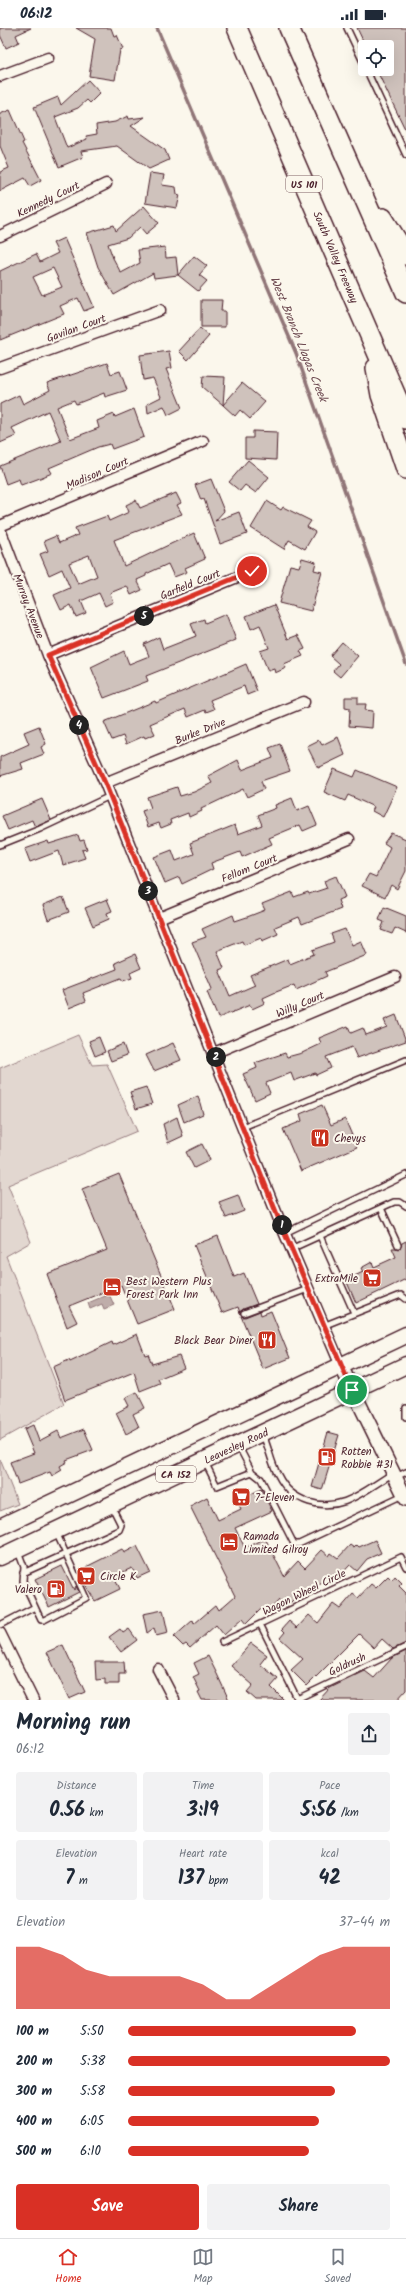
<!DOCTYPE html>
<html lang="en">
<head>
<meta charset="utf-8">
<style>
	:root { --surface:#fff; --page:#f2f2f3; --text:#1f2937; --muted:#747a83; --line:#e0e1e3; --accent:#d93025 }
	body { margin:0; font-family:Kalam,sans-serif; background:var(--page); color:var(--text); height:100vh; display:flex; flex-direction:column; font-size:15px; white-space:nowrap }
	* { box-sizing:border-box; margin:0 }
	p { font-size:13px; color:var(--muted) }
	.icon { flex:none; width:22px; height:22px; fill:none; stroke:currentColor; stroke-width:2; stroke-linecap:round; stroke-linejoin:round }
	.map { position:relative; height:1672px; overflow:hidden }
	.panel { display:flex; flex-direction:column; background:var(--surface); flex:1 }
	.panel>* { flex:none }
	.buttons { position:absolute; left:358px; top:12px; display:grid; gap:8px }
	.buttons a { display:grid; place-items:center; width:36px; height:36px; border-radius:4px; background:var(--surface); box-shadow:0 4px 16px #0002; font-size:20px }
	.pin { position:absolute; display:grid; place-items:center; width:34px; height:34px; color:#fff; margin:-17px; border:2px solid #fff; border-radius:50%; box-shadow:0 1px 4px #0007 }
	.km { position:absolute; width:20px; height:20px; margin:-10px; border-radius:50%; background:#222; color:#fff; font-size:11px; line-height:20px; text-align:center }
	.round { display:grid; place-items:center; flex:none; width:42px; height:42px; border-radius:4px; background:var(--page) }
	.overview { display:flex; align-items:center; justify-content:space-between; height:68px; padding:0 16px }
	h1 { font-size:22px; font-weight:700; line-height:30px }
	.metrics { display:grid; grid-template-columns:repeat(3,1fr); gap:6px; height:68px; padding:4px 16px }
	.metrics div { display:grid; align-content:center; border-radius:4px; background:var(--page); text-align:center }
	.metrics b { font-size:20px; font-weight:700 }
	.metrics small { font-size:11px; font-weight:400 }
	.metrics p { font-size:11px }
	.chart { height:112px; padding:8px 16px }
	.chart p { display:flex; justify-content:space-between }
	.chart svg { width:100%; height:72px; margin-top:4px; fill:var(--accent); opacity:.7 }
	.button { display:flex; gap:8px; margin-top:auto; padding:8px 16px }
	.button a { flex:1; height:46px; border-radius:4px; background:var(--accent); color:#fff; font-size:16px; font-weight:700; line-height:46px; text-align:center }
	.button a+a { background:var(--page); color:var(--text) }
	ul { padding:0 16px; list-style:none; font-size:13px }
	li { display:grid; grid-template-columns:64px 48px 1fr; align-items:center; height:30px }
	li i { height:10px; border-radius:5px; background:var(--accent) }
	.status { display:flex; justify-content:space-between; align-items:center; height:28px; padding:0 20px; background:var(--surface); direction:ltr }
	.status svg { height:11px; fill:currentColor }
	.tab-bar { display:flex; justify-content:space-around; align-items:center; height:56px; border-top:1px solid var(--line); background:var(--surface); font-size:11px; color:var(--muted) }
	.tab-bar a { display:grid; justify-items:center; gap:2px }
	.tab-bar .on { color:var(--accent) }
	.map>svg:first-child { display:block }
	.green { fill:#e2d7d0; stroke:#967b7e }
	.water { fill:#bfadaa; stroke:#907477 }
	.lines { fill:none; stroke-linecap:round; stroke-linejoin:round }
	.stream { stroke:#907477; stroke-width:3.5 }
	.building { fill:#cfc2bc; stroke:#4a1f2b; fill-rule:evenodd }
	.service-casing { stroke:#4a1f2b; stroke-width:8 }
	.minor-casing { stroke:#4a1f2b; stroke-width:13 }
	.tertiary-casing { stroke:#4a1f2b; stroke-width:16 }
	.primary-casing { stroke:#4a1f2b; stroke-width:19 }
	.motorway-casing { stroke:#4a1f2b; stroke-width:22 }
	.service { stroke:#fbf7ec; stroke-width:5 }
	.minor { stroke:#fbf7ec; stroke-width:10 }
	.tertiary { stroke:#fbf7ec; stroke-width:13 }
	.primary { stroke:#fbf7ec; stroke-width:16 }
	.motorway { stroke:#fbf7ec; stroke-width:19 }
	.route-casing { stroke:#fff; stroke-width:8 }
	.route { stroke:#d93025; stroke-width:5 }
	.labels { text-anchor:middle; stroke-width:4; stroke-linejoin:round; paint-order:stroke }
	.shield { fill:#fbf7ec; stroke:#7f6065; stroke-width:1 }
	.shield-label { font-size:10px; font-weight:bold; fill:#4a1f2b }
	.street-label { font-size:11px; fill:#4a1f2b; stroke:#fbf7ec }
	.poi-label { font-size:11px; fill:#4a1f2b; stroke:#fbf7ec; text-anchor:start }
	.water-label { font-size:12px; font-style:italic; fill:#6d4a51; stroke:#fbf7ec }
</style>
</head>
<body>
<div class="status"><b>06:12</b><svg viewBox="0 0 49 12"><path d="M0 12V9h3v3zM5 12V6h3v6zM10 12V3h3v9zM15 12V0h3v12zM26 1h20v11H26zM47 4h2v5h-2z"/></svg></div>
<div class="map">
<svg width="406" height="1672" viewBox="0 0 406 1672">
	<rect width="100%" height="100%" fill="#fbf7ec"/>
	<filter id="ink" filterUnits="userSpaceOnUse"><feTurbulence type="fractalNoise" baseFrequency=".025" numOctaves="2"/><feDisplacementMap in="SourceGraphic" scale="8" xChannelSelector="R" yChannelSelector="G"/><feConvolveMatrix kernelMatrix="1 2 1 2 8 2 1 2 1" color-interpolation-filters="sRGB"/></filter>
	<g filter="url(#ink)">
		<path class="green" d="M78,1007L92,1037L107,1036L137,1103L8,1157L31,1214L6,1228L64,1376L0,1412V1040Z
			M0,1431L18,1476L0,1483Z"/>
		<path class="water" d="M109,1266L114,1277L104,1281L102,1276L90,1281L88,1275Z"/>
		<g class="lines">
			<path class="stream" d="M157,0L296,325L406,636"/>
		</g>
		<path class="building" d="M0,0H31L16,7L19,14L6,20L0,7Z
			M76,0H111L114,8L117,7L123,21L120,22L115,52L89,48L95,11Z
			M357,0H406V103L376,41H387V19H366Z
			M88,52L100,65L90,75L87,72L78,80L55,89L67,120L87,111L86,108L97,106L96,97L115,94L128,88L129,91L145,89L131,98L165,122L169,132L149,141L117,118L81,123L83,129L59,139L34,79L58,69L61,77Z
			M10,82L24,114L22,115L41,152L30,158L25,150L0,163V144L9,140L0,118V86Z
			M150,145L164,147L162,157L176,159L177,166L180,167L177,180L145,175Z
			M144,178L159,195L146,206L140,199L128,210L108,216L113,230L121,245L140,235L138,222L165,219L166,230L176,229L178,247L154,250L153,245L114,267L98,239L87,205L114,197L116,203Z
			M64,210L94,279L84,283L78,270L60,278L64,286L0,312V243L36,226L40,234L58,225L53,215ZM53,240L62,259L42,267L33,249Z
			M194,228L207,238L199,247L207,253L198,263L178,247Z
			M201,272H222L221,283H225V299H201Z
			M200,300L209,308L188,332L179,323Z
			M169,323L172,340L166,341L182,380L168,387L164,378L148,385L147,376L161,369L153,350L143,352L140,327Z
			M107,335L111,346L120,343L127,362L105,369L104,365L76,376L74,372L57,379L70,411L99,400L97,393L114,386L115,389L134,381L144,409L112,421L110,416L98,419L49,440L52,445L40,450L21,457L19,451L6,456L0,438L61,413L48,383L12,400L16,408L0,415V376L19,367L23,376L50,362L47,355Z
			M203,348L225,349L223,377L202,359Z
			M242,355L265,374L250,391L240,382L235,388L223,377Z
			M253,403L277,404L276,432L245,430V410H253Z
			M248,432L269,449L256,465L245,457L240,463L229,454Z
			M211,451L224,483L215,493L239,484L247,506L220,516L204,471L201,472L195,457Z
			M176,465L181,475L177,477L182,486L114,512L124,538L194,505L205,531L185,540L187,544L174,549L168,536L146,546V548L137,552L142,562L131,567L127,558L110,565L113,574L105,578L99,565L81,573L86,585L76,589L71,577L61,582L54,567L70,560L62,541L49,547L40,526L48,523L44,513L56,508L59,515L78,507L75,500L107,488L109,493L129,484L126,477L136,472L140,480ZM89,527L97,548L78,556L69,535Z
			M267,473L281,482L283,479L311,493L307,499L315,504L305,521L289,512L284,521L251,500Z
			M302,530L316,534L314,542L322,544L311,583L279,575L290,537L299,539Z
			M274,577L288,611L298,607L305,621L300,623L303,628L284,636L286,640L275,645L274,641L268,643L260,623L269,620L260,597L251,601L246,588Z
			M226,586L236,612L146,648L148,653L104,670L91,639L124,623L129,636L149,628L144,616L159,609L163,621L196,608L191,596L204,591L205,595Z
			M342,614L358,628L340,649L333,643L339,636L330,628Z
			M246,636L257,663L247,667L244,658L210,672L214,681L206,684L205,682L188,689L185,681L150,696L155,706L145,710L144,708L126,716L123,708L112,712L104,694L155,673L156,675Z
			M345,669H358V676H366L365,682L373,683L372,700L349,698L350,680L345,679Z
			M39,698L46,716L41,719L44,726L21,735L23,741L0,748V729L29,716L24,704Z
			M338,709L345,727L318,740L307,718L319,712L322,717Z
			M280,716L290,743L261,753L264,761L247,769L243,761L201,781L202,783L189,789L188,785L170,792L171,796L161,800L159,795L148,799L142,783L151,780L147,769L177,759L180,768L194,764L212,755L208,748L238,732L242,742L273,730L269,720Z
			M334,741L354,749L357,742L397,759L383,789L372,783L374,779L348,767L345,773L324,764Z
			M292,770L297,783L309,778L317,797L303,803L300,797L283,804L269,810L272,816L242,829L240,824L211,835L213,841L182,856L179,849L165,855L154,829L172,822L176,833L194,826L190,815L235,797L238,806L262,797L258,787L276,780L275,777Z
			M42,771L51,792L35,799L32,792L8,802L2,788Z
			M391,805L406,811V843L397,861L391,857L385,869L362,858L369,846L376,849L390,819L384,815Z
			M78,807L80,813L84,812L87,821L82,822L85,830L63,837L59,823L30,834L25,821L48,813L49,816Z
			M336,848L345,869L338,872L341,881L302,896L299,889L275,899L278,906L262,913L261,910L244,917L242,913L217,923L224,940L219,942L230,968L255,957L250,947L288,931L290,936L314,926L312,922L334,914L331,906L345,901L352,917L361,913L367,927L325,944L327,948L296,962L294,957L276,964L263,970L265,975L252,981L250,977L218,990L207,964L212,961L192,914L206,909L202,901L233,887L235,893L247,889L265,882L262,876L292,864L294,869L308,864L309,866L327,860L324,853Z
			M63,869L69,884L48,892L43,877Z
			M107,871L112,883L107,885L109,891L93,898L85,880Z
			M384,879L406,888V905L395,900L392,906L381,902L384,894L379,892Z
			M135,926L141,940L130,945L132,950L123,953L121,950L83,965L86,973L69,980L62,962L117,941L115,935Z
			M396,987L406,1013L357,1030L352,1019L326,1029L331,1040L316,1047L315,1045L294,1053L291,1045L266,1055L270,1065L255,1072L243,1046L257,1040L255,1035L285,1025L287,1029L302,1025L321,1016L319,1010L348,998L351,1005L363,1000L366,1007L387,999L384,992Z
			M99,1009L105,1024L95,1028L89,1013Z
			M173,1015L181,1032L154,1043L146,1027Z
			M123,1016L127,1027L111,1033L107,1023Z
			M146,1059L152,1076L136,1081L130,1064Z
			M198,1068L203,1086L184,1094L178,1077Z
			M322,1077L331,1097L345,1091L357,1119L301,1143L283,1101L302,1093L300,1086Z
			M177,1089L183,1108L168,1115L163,1096Z
			M202,1116L210,1132L194,1140L186,1124Z
			M119,1146L175,1281L137,1296L121,1257L69,1278L77,1294L67,1299L47,1246L107,1222L82,1161Z
			M238,1167L244,1183L226,1190L219,1174Z
			M218,1208L234,1249L244,1245L257,1276L243,1281L240,1285L238,1279L222,1285L194,1217Z
			M406,1213V1251L356,1275L346,1252L363,1244L361,1240L372,1234L374,1239L396,1229L392,1220H400L402,1215Z
			M260,1283L261,1287L271,1283L290,1330L263,1341L241,1288L245,1289Z
			M137,1306L145,1327L148,1326L152,1336L179,1328L184,1340L158,1351L160,1355L140,1363L134,1344L65,1372L53,1339L69,1332L70,1334L112,1314L113,1317Z
			M137,1364L145,1380L133,1386L139,1399L126,1406L116,1385L129,1378L125,1370Z
			M33,1397L39,1413L58,1403L61,1410L84,1401L93,1422L66,1432L67,1434L60,1438L62,1442L52,1448L50,1444L18,1456L10,1434L34,1425L24,1401Z
			M328,1404L339,1407L322,1462L312,1459Z
			M261,1461L272,1483L235,1500L245,1520L265,1510L284,1548L298,1533L305,1540L322,1522L329,1528L331,1525L338,1530L350,1517L354,1520L357,1517L359,1519L375,1512L381,1525L367,1531L357,1543L350,1537L335,1553L328,1547L312,1564L310,1563L307,1566L303,1562L286,1579L279,1572L266,1586L261,1581L246,1596L242,1591L224,1607L216,1597L190,1620L186,1616L183,1618L174,1609L193,1592L194,1596L216,1577L219,1582L235,1568L190,1478L207,1469L218,1492L241,1481L237,1473Z
			M137,1518L150,1544L137,1550L132,1540L114,1548L120,1561L95,1573L81,1549L86,1539L122,1521L124,1525Z
			M62,1538L74,1562L76,1558L79,1564L49,1579L35,1551Z
			M388,1548L392,1552L395,1548L402,1555L399,1558L406,1565V1615L393,1621L382,1611L374,1620L359,1606L307,1658L291,1642L303,1631L280,1610L285,1604L282,1601L289,1593L297,1600L309,1587L318,1595L333,1576L340,1581L353,1566L358,1570L371,1556L376,1560Z
			M163,1582L168,1605L156,1608L154,1600L147,1605L143,1586Z
			M120,1601L123,1605L129,1601L137,1612L121,1624L109,1609Z
			M251,1615L267,1627L260,1636L278,1651L271,1659L284,1672H256L247,1664L253,1657L231,1638Z
			M63,1617L85,1664L69,1671L47,1624Z
			M406,1623V1662L397,1672H319L330,1660L365,1643L374,1650L392,1630Z
			M208,1628L217,1646L229,1672H202L198,1664L200,1663L193,1649L199,1646L194,1635Z
			M95,1634H124L125,1646H119V1656H105V1651L96,1652Z"/>
		<g class="lines">
			<g class="service-casing">
				<path id="service" d="M347,0L365,38
					M366,41L406,127
					M0,817L40,801L110,768
					M243,1099L406,1032
					M381,1180L398,1217
					M285,1205L406,1147
					M320,1208L354,1285
					M293,1220L394,1174H400L406,1178
					M244,1285L308,1261
					M323,1298L401,1267L406,1271
					M406,1380V1389
					M263,1407C269,1420 271,1435 278,1447C285,1461 294,1469 309,1474C342,1485 365,1462 392,1446
					M239,1419L252,1444L261,1451L294,1516H299L403,1467
					M205,1434L217,1458L252,1444
					M396,1449L406,1444
					M23,1545L119,1502L121,1497L112,1479
					M35,1579L41,1592H44L86,1570L56,1504
					M260,1596L298,1672
					M0,1597L35,1579L23,1553L24,1539L18,1523
					M222,1614L401,1529L406,1539
					M297,1671L406,1619"/>
			</g>
			<g class="minor-casing">
				<path id="minor" d="M0,48L48,30
					M0,208L106,156
					M0,340L160,282
					M0,498L203,413
					M0,501L48,627L105,755L282,1199L341,1338
					M48,627L252,543
					M105,755L304,674
					M159,890L349,811
					M214,1025L395,949
					M0,1605L33,1672
					M158,1641L174,1672"/>
			</g>
			<g class="tertiary-casing">
				<path id="tertiary" d="M341,1338L406,1471"/>
			</g>
			<g class="primary-casing">
				<path id="primary" d="M0,1499L406,1307
					M0,1529L406,1337"/>
			</g>
			<g class="motorway-casing">
				<path id="motorway" d="M237,0L406,391
					M289,0L406,265
					M383,190L406,227
					M376,340L381,367L406,441"/>
			</g>
			<use href="#service" class="service"/>
			<use href="#minor" class="minor"/>
			<use href="#tertiary" class="tertiary"/>
			<use href="#primary" class="primary"/>
			<use href="#motorway" class="motorway"/>
		</g>
	</g>
	<g class="lines" filter="url(#ink)">
		<g class="route-casing">
			<path id="route" d="M252,543L48,627L105,755L282,1199L352,1362"/>
		</g>
		<use href="#route" class="route"/>
	</g>
	<defs>
		<g id="restaurant-square" transform="scale(1)"><rect x="-9" y="-9" width="18" height="18" rx="4" fill="#c8321e" stroke="#fbf7ec"/><path d="M-5-6h1v4h1v-4h1v4h1v-4h1v5L-1.5 .5V6h-2V.5L-5-1ZM5-6V6H3V1.5H1.5Q1.5-4 5-6Z" fill="#fff"/></g>
		<g id="supermarket-square" transform="scale(1)"><rect x="-9" y="-9" width="18" height="18" rx="4" fill="#c8321e" stroke="#fbf7ec"/><path d="M-6-5.5h2.5l.6 2H6L4.5 2H-2.5L-4.4-4H-6ZM-1.5 3.2a1.3 1.3 0 1 0 .1 0ZM3 3.2a1.3 1.3 0 1 0 .1 0Z" fill="#fff"/></g>
		<g id="hotel-square" transform="scale(1)"><rect x="-9" y="-9" width="18" height="18" rx="4" fill="#c8321e" stroke="#fbf7ec"/><path d="M-6-4.5h1.5V1H6V5H4.5V3h-9V5H-6ZM-4 0a1.8 1.8 0 1 1 3.6 0ZM.5 0V-2.5h3Q6-2.5 6 0Z" fill="#fff"/></g>
		<g id="fuel-square" transform="scale(1)"><rect x="-9" y="-9" width="18" height="18" rx="4" fill="#c8321e" stroke="#fbf7ec"/><path d="M-5.5-6h7V0h2V4h1.3V-2.5L3-4.5l.8-.8L6-3V5H2.5V1h-1V6h-7ZM-4.2-4.7v3.2H.2V-4.7Z" fill="#fff"/></g>
	</defs>
	<g fill-rule="evenodd">
		<use href="#restaurant-square" x="320" y="1110"/>
		<use href="#supermarket-square" x="372" y="1250"/>
		<use href="#hotel-square" x="112" y="1259"/>
		<use href="#restaurant-square" x="267" y="1312"/>
		<use href="#fuel-square" x="327" y="1429"/>
		<use href="#supermarket-square" x="241" y="1469"/>
		<use href="#hotel-square" x="229" y="1514"/>
		<use href="#supermarket-square" x="86" y="1548"/>
		<use href="#fuel-square" x="56" y="1561"/>
	</g>
	<g class="labels">
		<g class="shield">
			<rect x="286" y="148" width="36" height="16" rx="3"/>
			<rect x="156" y="1438" width="40" height="16" rx="3"/>
		</g>
		<g class="shield-label">
			<text x="304" y="160">US 101</text>
			<text x="176" y="1450">CA 152</text>
		</g>
		<g class="street-label">
			<text transform="translate(48 171) rotate(-26)" y="4">Kennedy Court</text>
			<text transform="translate(336 229) rotate(67)" y="4">South Valley Freeway</text>
			<text transform="translate(76 300) rotate(-20)" y="4">Gavilan Court</text>
			<text transform="translate(97 445) rotate(-23)" y="4">Madison Court</text>
			<text transform="translate(190 556) rotate(-22)" y="4">Garfield Court</text>
			<text transform="translate(29 578) rotate(69)" y="4">Murray Avenue</text>
			<text transform="translate(200 703) rotate(-22)" y="4">Burke Drive</text>
			<text transform="translate(249 840) rotate(-22)" y="4">Fellom Court</text>
			<text transform="translate(300 976) rotate(-23)" y="4">Willy Court</text>
			<text transform="translate(236 1418) rotate(-25)" y="4">Leavesley Road</text>
			<text transform="translate(304 1564) rotate(-26)" y="4">Wagon Wheel Circle</text>
			<text transform="translate(347 1636) rotate(-25)" y="4">Goldrush</text>
		</g>
		<g class="poi-label">
			<text x="334" y="1114">Chevys</text>
			<text x="358" y="1254" text-anchor="end">ExtraMile</text>
			<text x="126" y="1257">Best Western Plus<tspan x="126" dy="13">Forest Park Inn</tspan></text>
			<text x="253" y="1316" text-anchor="end">Black Bear Diner</text>
			<text x="341" y="1427">Rotten<tspan x="341" dy="13">Robbie #31</tspan></text>
			<text x="255" y="1473">7-Eleven</text>
			<text x="243" y="1512">Ramada<tspan x="243" dy="13">Limited Gilroy</tspan></text>
			<text x="100" y="1552">Circle K</text>
			<text x="42" y="1565" text-anchor="end">Valero</text>
		</g>
		<g class="water-label">
			<text transform="translate(299 311) rotate(68)" y="4">West Branch Llagas Creek</text>
		</g>
	</g>
</svg>
<div class="buttons">
<a><svg class="icon" aria-label="locate" viewBox="0 0 24 24"><circle cx="12" cy="12" r="6"/><path d="M12 2v4M12 18v4M2 12h4M18 12h4"/></svg></a>
</div>
<div class="pin" style="left:352px;top:1362px;background:#1e9e55"><svg class="icon" aria-label="arrive" viewBox="0 0 24 24"><path d="M6 21V4h12l-3 4 3 4H6"/></svg></div>
<div class="pin" style="left:252px;top:543px;background:#d93025"><svg class="icon" aria-label="check" viewBox="0 0 24 24"><path d="M5 12l5 5 9-10"/></svg></div>
<b class="km" style="left:282px;top:1197px">1</b>
<b class="km" style="left:216px;top:1029px">2</b>
<b class="km" style="left:148px;top:863px">3</b>
<b class="km" style="left:79px;top:697px">4</b>
<b class="km" style="left:144px;top:588px">5</b>
</div>
<section class="panel">
<div class="overview"><div><h1>Morning run</h1><p>06:12</p></div><a class="round"><svg class="icon" aria-label="share" viewBox="0 0 24 24"><path d="M12 15V3M7 8l5-5 5 5M5 13v7h14v-7"/></svg></a></div>
<div class="metrics">
<div><p>Distance</p><b>0.56<small> km</small></b></div>
<div><p>Time</p><b>3:19</b></div>
<div><p>Pace</p><b>5:56<small> /km</small></b></div>
</div>
<div class="metrics">
<div><p>Elevation</p><b>7<small> m</small></b></div>
<div><p>Heart rate</p><b>137<small> bpm</small></b></div>
<div><p>kcal</p><b>42</b></div>
</div>
<div class="chart"><p><span>Elevation</span>37–44 m</p>
<svg viewBox="0 0 160 44" preserveAspectRatio="none"><path d="M0 44V6L10 6L20 11L30 20L40 24L50 24L60 24L70 24L80 29L90 38L100 38L110 29L120 20L130 11L140 6L150 6L160 6V44z"/></svg>
</div>
<ul>
<li><b>100 m</b>5:50<i style="width:87%"></i></li>
<li><b>200 m</b>5:38<i style="width:100%"></i></li>
<li><b>300 m</b>5:58<i style="width:79%"></i></li>
<li><b>400 m</b>6:05<i style="width:73%"></i></li>
<li><b>500 m</b>6:10<i style="width:69%"></i></li>
</ul>
<div class="button"><a>Save</a><a>Share</a></div>
</section>
<nav class="tab-bar">
<a class="on"><svg class="icon" aria-label="home" viewBox="0 0 24 24"><path d="M3 11l9-7 9 7M6 9v11h12V9"/></svg>Home</a>
<a><svg class="icon" aria-label="map" viewBox="0 0 24 24"><path d="M3 6l6-2 6 2 6-2v14l-6 2-6-2-6 2zM9 4v14M15 6v14"/></svg>Map</a>
<a><svg class="icon" aria-label="saved" viewBox="0 0 24 24"><path d="M7 4h10v16l-5-4-5 4z"/></svg>Saved</a>
</nav>
</body>
</html>
